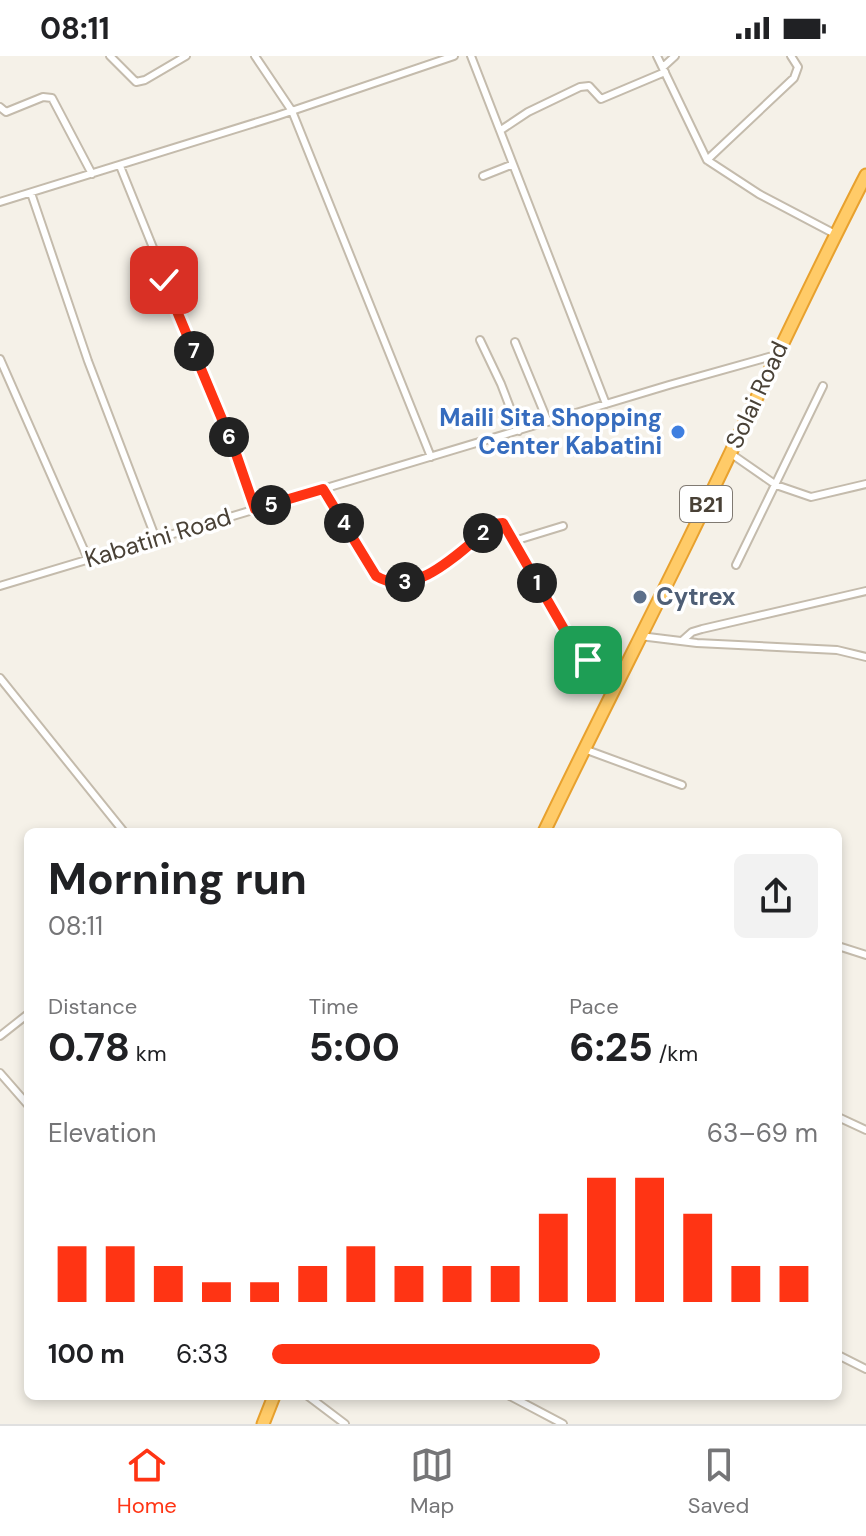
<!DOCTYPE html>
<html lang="en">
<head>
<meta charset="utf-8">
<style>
	:root { --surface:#fff; --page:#f2f2f2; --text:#202124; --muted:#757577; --line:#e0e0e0; --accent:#ff3414 }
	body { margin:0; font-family:"DM Sans",sans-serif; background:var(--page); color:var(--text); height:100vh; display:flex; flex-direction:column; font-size:30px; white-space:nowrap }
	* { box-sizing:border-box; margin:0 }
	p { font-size:26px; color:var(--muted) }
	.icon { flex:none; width:44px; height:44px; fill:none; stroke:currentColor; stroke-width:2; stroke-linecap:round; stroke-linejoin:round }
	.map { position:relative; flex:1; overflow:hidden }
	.drawer { position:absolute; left:24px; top:772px; width:818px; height:572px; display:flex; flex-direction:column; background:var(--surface); border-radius:12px; box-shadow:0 4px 12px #0003 }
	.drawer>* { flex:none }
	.pin { position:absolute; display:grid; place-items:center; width:68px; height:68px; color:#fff; margin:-34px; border-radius:16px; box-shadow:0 4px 12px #0006 }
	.km { position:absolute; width:40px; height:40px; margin:-20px; border-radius:50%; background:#222; color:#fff; font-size:22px; line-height:40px; text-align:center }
	.round { display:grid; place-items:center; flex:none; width:84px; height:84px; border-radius:12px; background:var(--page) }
	.summary { display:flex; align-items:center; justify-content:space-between; height:136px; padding:0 24px }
	h1 { font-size:44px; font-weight:700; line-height:60px }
	.stats { display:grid; grid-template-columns:repeat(3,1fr); gap:12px; height:136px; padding:8px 24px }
	.stats div { display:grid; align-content:center }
	.stats b { font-size:40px; font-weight:700 }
	.stats small { font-size:22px; font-weight:400 }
	.stats p { font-size:22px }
	.chart { height:224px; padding:16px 24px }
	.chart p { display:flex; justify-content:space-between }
	.chart svg { width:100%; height:144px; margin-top:8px; stroke:var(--accent); stroke-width:6 }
	ul { padding:0 24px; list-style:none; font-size:26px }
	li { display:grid; grid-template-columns:128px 96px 1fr; align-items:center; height:60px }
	li i { height:20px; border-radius:10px; background:var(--accent) }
	.status { display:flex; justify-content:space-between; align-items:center; height:56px; padding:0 40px; background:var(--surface); direction:ltr }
	.status svg { height:22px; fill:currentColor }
	.tab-bar { display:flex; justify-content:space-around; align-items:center; height:112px; border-top:2px solid var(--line); background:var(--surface); font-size:22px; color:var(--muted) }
	.tab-bar a { display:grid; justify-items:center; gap:4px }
	.tab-bar .current { color:var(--accent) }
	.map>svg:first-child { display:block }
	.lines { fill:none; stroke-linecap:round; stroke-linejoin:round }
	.street-casing { stroke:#c4bbac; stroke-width:10 }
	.highway-casing { stroke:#e8a12e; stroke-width:15 }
	.street { stroke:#fff; stroke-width:6 }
	.highway { stroke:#ffcb68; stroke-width:11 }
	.route-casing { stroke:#fff; stroke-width:16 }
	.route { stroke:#ff3414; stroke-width:10 }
	.shop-dot { fill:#3f7fe0; stroke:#fff; stroke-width:3 }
	.service-dot { fill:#5c6f8a; stroke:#fff; stroke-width:3 }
	.labels { text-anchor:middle; stroke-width:7; stroke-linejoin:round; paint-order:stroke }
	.shield { fill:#fff; stroke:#807a72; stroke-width:2 }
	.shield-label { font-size:22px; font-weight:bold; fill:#494136 }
	.street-label { font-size:24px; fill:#494136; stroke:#fff }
	.shop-label { font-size:24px; font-weight:bold; fill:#366cbe; stroke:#fff; text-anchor:end }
	.service-label { font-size:24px; font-weight:bold; fill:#4e5e75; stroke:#fff; text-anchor:start }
</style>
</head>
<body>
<div class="status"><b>08:11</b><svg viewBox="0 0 49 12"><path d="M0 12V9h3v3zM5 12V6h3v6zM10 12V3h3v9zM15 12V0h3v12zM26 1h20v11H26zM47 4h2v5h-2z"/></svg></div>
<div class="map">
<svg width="866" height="1368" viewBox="0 0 866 1368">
	<rect width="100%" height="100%" fill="#f5f1e8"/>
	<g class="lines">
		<g class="street-casing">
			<path id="street" d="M110,0L136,26L145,24L186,0
				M255,0L292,55L431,401
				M471,0L606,348
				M657,0L707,104L759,138L835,178
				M663,11L675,0
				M0,51L6,56L43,41L52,42L92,118
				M501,74L528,56L580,31L589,30L601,43L665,16
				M707,104L794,22L798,11L791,0
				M120,110L234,392L255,453
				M483,120L511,109
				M31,137L88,305L156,483
				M0,146L277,60L454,0
				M480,284L501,328L519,375
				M515,286L548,366
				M0,303L88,503
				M730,397L776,429L811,441L866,428
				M323,433L376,520C417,545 464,491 494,468L503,467L579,599L621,615
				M514,485L563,470
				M736,509L823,330
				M0,530L669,329L776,299
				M640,580L697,587L837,594L866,601
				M683,584L692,576L702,573L866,535
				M0,622L124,776
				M584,693L682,729
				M838,890L866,899
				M0,980L28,958
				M0,1017L28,1049
				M838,1061L866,1074
				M838,1299L866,1313
				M308,1340L345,1368
				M510,1340L563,1368"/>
		</g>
		<g class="highway-casing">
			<path id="highway" d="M544,776C591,678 641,581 689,483C748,362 804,239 866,119
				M263,1368L274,1340"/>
		</g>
		<use href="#street" class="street"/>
		<use href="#highway" class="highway"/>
	</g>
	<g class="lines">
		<g class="route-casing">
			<path id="route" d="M164,224L234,392L255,453L323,433L376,520C417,545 464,491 494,468L503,467L576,594L588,604"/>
		</g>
		<use href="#route" class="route"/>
	</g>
	<circle class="shop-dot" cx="678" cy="376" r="8"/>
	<circle class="service-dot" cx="640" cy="541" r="8"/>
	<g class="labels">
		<rect class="shield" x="680" y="430" width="52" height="36" rx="6"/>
		<g class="shield-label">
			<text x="706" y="456">B21</text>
		</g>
		<g class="street-label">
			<text transform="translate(757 339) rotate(-65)" y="8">Solai Road</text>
			<text transform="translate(158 482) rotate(-17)" y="8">Kabatini Road</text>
		</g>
		<g class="shop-label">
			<text x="662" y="370">Maili Sita Shopping<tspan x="662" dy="28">Center Kabatini</tspan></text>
		</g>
		<g class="service-label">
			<text x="656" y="549">Cytrex</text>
		</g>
	</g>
</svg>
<div class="pin" style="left:588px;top:604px;background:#1e9e55"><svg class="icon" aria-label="arrive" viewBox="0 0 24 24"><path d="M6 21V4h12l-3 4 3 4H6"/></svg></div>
<div class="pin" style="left:164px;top:224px;background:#d93025"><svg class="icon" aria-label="check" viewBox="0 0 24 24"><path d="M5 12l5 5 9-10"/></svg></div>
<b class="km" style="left:537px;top:527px">1</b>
<b class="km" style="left:483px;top:477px">2</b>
<b class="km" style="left:405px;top:526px">3</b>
<b class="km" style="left:344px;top:467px">4</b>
<b class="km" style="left:271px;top:449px">5</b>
<b class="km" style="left:229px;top:381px">6</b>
<b class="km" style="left:194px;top:295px">7</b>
<section class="drawer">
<div class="summary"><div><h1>Morning run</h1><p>08:11</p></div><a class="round"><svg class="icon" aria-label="share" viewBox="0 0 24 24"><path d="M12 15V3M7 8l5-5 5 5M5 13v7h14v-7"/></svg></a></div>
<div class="stats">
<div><p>Distance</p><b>0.78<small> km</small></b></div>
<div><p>Time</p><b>5:00</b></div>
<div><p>Pace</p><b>6:25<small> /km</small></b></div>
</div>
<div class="chart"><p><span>Elevation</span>63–69 m</p>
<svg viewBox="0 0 160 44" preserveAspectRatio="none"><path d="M5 44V27M15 44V27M25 44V33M35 44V38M45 44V38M55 44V33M65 44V27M75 44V33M85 44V33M95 44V33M105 44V17M115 44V6M125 44V6M135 44V17M145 44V33M155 44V33"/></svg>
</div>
<ul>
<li><b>100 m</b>6:33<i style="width:60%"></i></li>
</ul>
</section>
</div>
<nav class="tab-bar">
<a class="current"><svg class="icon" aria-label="home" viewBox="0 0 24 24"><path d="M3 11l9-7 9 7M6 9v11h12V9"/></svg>Home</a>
<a><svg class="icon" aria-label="map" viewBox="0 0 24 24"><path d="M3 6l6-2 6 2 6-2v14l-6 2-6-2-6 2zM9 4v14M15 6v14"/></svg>Map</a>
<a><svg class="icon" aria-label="saved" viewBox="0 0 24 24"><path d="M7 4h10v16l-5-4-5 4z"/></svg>Saved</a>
</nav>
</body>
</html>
